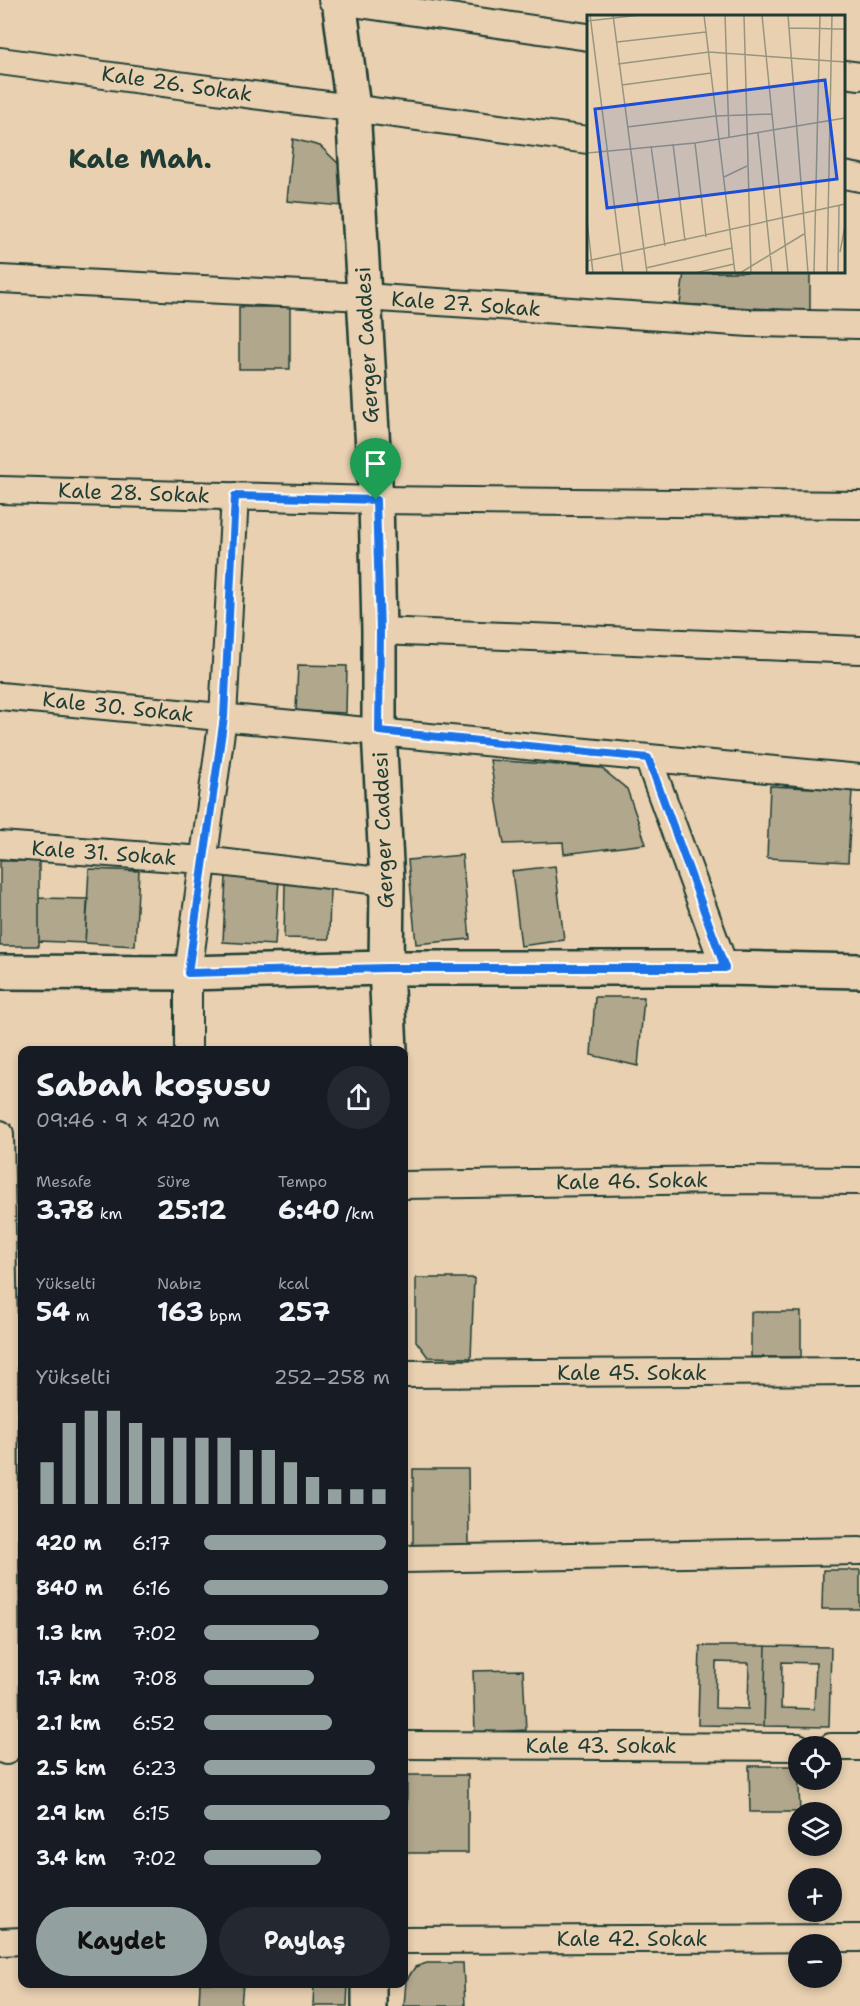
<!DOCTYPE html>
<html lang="tr">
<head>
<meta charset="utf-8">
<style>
	:root { --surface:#171b24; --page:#242831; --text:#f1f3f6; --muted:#9ea1a6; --accent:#92a19f }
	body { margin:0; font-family:"Shantell Sans",sans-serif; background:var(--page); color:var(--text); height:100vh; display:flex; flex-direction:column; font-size:22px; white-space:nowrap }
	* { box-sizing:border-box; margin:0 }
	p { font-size:20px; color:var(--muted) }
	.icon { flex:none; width:33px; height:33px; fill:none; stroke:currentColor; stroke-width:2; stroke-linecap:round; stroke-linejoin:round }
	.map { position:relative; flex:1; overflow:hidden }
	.panel { position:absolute; left:18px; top:1046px; width:390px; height:942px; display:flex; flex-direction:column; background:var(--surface); border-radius:12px; box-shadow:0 3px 9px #0003 }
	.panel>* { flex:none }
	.controls { position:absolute; left:788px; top:1736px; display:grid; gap:12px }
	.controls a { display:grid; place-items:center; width:54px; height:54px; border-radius:50%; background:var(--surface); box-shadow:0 3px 9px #0003; font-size:30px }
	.pin { position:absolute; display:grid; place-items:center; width:51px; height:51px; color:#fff; margin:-62px -26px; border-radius:50% 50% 50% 0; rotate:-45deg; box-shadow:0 0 6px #0007 }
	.pin .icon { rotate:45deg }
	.round { display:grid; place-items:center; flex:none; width:63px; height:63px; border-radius:32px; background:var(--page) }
	.headline { display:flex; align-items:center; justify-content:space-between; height:102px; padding:0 18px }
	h1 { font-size:33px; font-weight:700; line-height:45px }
	.metrics { display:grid; grid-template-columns:repeat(3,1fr); gap:9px; height:102px; padding:6px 18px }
	.metrics div { display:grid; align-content:center }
	.metrics b { font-size:26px; font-weight:700 }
	.metrics small { font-size:16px; font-weight:400 }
	.metrics p { font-size:16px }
	.chart { height:168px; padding:12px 18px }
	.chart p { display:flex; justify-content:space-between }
	.chart svg { width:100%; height:108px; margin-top:6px; stroke:var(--accent); stroke-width:6 }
	.button { display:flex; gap:12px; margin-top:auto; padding:12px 18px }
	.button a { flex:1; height:69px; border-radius:36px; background:var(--accent); color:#111; font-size:24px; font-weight:700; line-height:69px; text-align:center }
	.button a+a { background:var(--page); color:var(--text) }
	ul { padding:0 18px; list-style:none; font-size:20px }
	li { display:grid; grid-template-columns:96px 72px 1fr; align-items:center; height:45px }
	li i { height:15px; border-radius:8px; background:var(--accent) }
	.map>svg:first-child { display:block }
	.building { fill:#b1a78d; stroke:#1f3d34; stroke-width:1.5; fill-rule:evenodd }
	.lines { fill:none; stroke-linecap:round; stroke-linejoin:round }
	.minor-casing { stroke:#1f3d34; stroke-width:30 }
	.tertiary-casing { stroke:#1f3d34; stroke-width:38 }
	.minor { stroke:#e8d0b0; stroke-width:26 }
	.tertiary { stroke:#e8d0b0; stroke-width:33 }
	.route-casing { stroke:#fff; stroke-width:12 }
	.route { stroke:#1a73e8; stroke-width:8 }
	.labels { text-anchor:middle; stroke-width:4.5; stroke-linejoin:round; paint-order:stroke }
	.street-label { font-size:21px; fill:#1f3d34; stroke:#e8d0b0 }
	.district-label { font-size:27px; font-weight:bold; fill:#1f3d34; stroke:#e8d0b0 }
	.inset-road { fill:none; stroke:#98957e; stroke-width:1.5 }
	.view { fill:#1d4ed8; fill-opacity:0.15; stroke:#1d4ed8; stroke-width:3 }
	.inset-edge { fill:none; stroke:#1f3d34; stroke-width:3 }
</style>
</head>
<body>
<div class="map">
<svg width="860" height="2006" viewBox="0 0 860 2006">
	<rect width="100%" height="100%" fill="#e8d0b0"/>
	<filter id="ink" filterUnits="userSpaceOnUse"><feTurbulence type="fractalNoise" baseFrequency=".0167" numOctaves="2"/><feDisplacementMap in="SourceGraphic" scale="12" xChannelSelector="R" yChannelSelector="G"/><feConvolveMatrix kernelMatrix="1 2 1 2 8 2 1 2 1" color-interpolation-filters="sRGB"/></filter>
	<g filter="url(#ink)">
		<path class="building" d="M293,139L320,146L342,167V206L287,201Z
			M684,272H810V311L680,304Z
			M239,307H290V369H239Z
			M298,665L347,666L346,713L296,711Z
			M490,760L601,768L627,789L646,844L564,854L563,842L504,844Z
			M770,786L852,790L848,862L767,858Z
			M462,855L470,939L416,944L408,860Z
			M0,861H39V946H0Z
			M555,866L564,940L521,946L512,871Z
			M89,869L139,871L135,946L85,943Z
			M226,877L279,879L275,945L223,942Z
			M285,884L330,885L329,939L284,938Z
			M39,898L88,899L85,943L39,941Z
			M595,997H644L638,1066L591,1055Z
			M416,1278H474L471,1358L428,1357L416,1341Z
			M751,1312H801V1357H751Z
			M413,1469H468L469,1545H413Z
			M823,1570H860V1609H822Z
			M700,1646H766L764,1726L698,1725ZM716,1662L749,1663L748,1709L715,1708Z
			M766,1646L831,1647L829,1727L764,1726ZM782,1662L816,1663L814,1709L781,1708Z
			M523,1670L526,1730L475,1733L473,1671Z
			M749,1766H798L800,1812H750Z
			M407,1775H468V1853H406Z
			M427,1963H463L465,2006H404L406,1981L415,1967Z
			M200,1983H243L241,2006H199Z
			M314,1983H348L347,2006H313Z"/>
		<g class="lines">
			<g class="minor-casing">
				<path id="minor" d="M332,0L588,37
					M0,61L588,140
					M844,74L860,76
					M844,175L860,178
					M0,279L364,297L750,323L860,325
					M0,490L376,500L860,505
					M379,631L860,650
					M0,696L860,778
					M648,758L725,968
					M0,845L203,860L387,882
					M188,1050V973L223,717L235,496
					M0,1134L4,1327L6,1751
					M404,1185L725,1180L860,1181
					M404,1374L860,1371
					M404,1559L860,1551
					M404,1745L798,1747
					M831,1747H860
					M404,1940L860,1938
					M0,1942L22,1941"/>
			</g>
			<g class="tertiary-casing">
				<path id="tertiary" d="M339,0L353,108L376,500L379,631V731L387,882L386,968L390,1050
					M0,972L188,973L386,968H725L860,971
					M369,2006V1983"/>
			</g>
			<use href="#minor" class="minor"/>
			<use href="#tertiary" class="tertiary"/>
		</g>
	</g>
	<g class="lines" filter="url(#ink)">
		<g class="route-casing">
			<path id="route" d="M235,496L376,500L380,631L379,731L648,758L725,968H386L188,973L224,717Z"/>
		</g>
		<use href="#route" class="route"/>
	</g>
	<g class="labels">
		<g class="street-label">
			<text transform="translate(177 84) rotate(8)" y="7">Kale 26. Sokak</text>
			<text transform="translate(466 304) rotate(4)" y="7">Kale 27. Sokak</text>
			<text transform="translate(367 345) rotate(-93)" y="7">Gerger Caddesi</text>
			<text transform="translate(134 493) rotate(2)" y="7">Kale 28. Sokak</text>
			<text transform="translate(118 707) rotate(6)" y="7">Kale 30. Sokak</text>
			<text transform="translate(383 830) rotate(-92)" y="7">Gerger Caddesi</text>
			<text transform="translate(104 853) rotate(4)" y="7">Kale 31. Sokak</text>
			<text transform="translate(632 1181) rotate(-1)" y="7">Kale 46. Sokak</text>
			<text x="632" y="1380">Kale 45. Sokak</text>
			<text x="601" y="1753">Kale 43. Sokak</text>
			<text x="632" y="1946">Kale 42. Sokak</text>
		</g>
		<g class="district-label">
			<text x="140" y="168">Kale Mah.</text>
		</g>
	</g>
	<g transform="translate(587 15)">
		<rect width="258" height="258" fill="#e8d0b0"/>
		<path class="inset-road" d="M3,0L36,258M26,0L60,258M117,0L148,258M138,0L142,122M157,0L164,258M175,0L201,258M201,0L221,258M0,6L54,0M202,13L258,14M30,27L119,17M31,49L122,37L258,47M35,70L124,58M37,91L126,79M40,112L129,101L185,99M171,118L185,258M108,128L119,222M86,129L98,226M64,131L78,231M0,138L108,128L258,103M137,162L160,151M0,206L6,258M253,237L258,211M0,246L258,189M59,253L145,233M108,258L147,249M153,258L217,219M227,258L233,0M240,258L245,0M251,258L252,190"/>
		<path class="view" d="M238,65L250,164L20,193L8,94Z"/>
		<rect width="258" height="258" class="inset-edge"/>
	</g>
</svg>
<div class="controls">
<a><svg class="icon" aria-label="locate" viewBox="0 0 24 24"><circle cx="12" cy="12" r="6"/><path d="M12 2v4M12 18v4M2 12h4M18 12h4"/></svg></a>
<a><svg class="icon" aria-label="layers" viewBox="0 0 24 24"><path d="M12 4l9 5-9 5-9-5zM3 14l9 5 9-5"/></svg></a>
<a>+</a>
<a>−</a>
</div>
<div class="pin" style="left:376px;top:500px;background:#1e9e55"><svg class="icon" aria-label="arrive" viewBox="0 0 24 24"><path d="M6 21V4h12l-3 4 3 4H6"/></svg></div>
<section class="panel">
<div class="headline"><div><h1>Sabah koşusu</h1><p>09:46 · 9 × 420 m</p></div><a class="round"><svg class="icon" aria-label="share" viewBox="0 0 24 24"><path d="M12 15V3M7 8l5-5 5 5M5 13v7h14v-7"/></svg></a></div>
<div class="metrics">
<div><p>Mesafe</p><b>3.78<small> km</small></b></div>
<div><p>Süre</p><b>25:12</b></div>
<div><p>Tempo</p><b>6:40<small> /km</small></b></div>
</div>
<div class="metrics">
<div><p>Yükselti</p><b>54<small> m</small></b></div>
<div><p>Nabız</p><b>163<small> bpm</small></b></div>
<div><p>kcal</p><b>257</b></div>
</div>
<div class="chart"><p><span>Yükselti</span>252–258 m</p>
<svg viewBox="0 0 160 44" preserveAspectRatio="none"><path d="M5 44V27M15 44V11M25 44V6M35 44V6M45 44V11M55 44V17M65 44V17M75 44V17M85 44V17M95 44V22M105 44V22M115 44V27M125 44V33M135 44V38M145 44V38M155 44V38"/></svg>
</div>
<ul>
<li><b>420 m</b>6:17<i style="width:98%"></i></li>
<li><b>840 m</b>6:16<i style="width:99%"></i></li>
<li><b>1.3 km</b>7:02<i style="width:62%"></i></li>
<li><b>1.7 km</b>7:08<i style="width:59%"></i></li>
<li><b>2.1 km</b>6:52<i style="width:69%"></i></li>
<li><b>2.5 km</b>6:23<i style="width:92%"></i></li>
<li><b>2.9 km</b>6:15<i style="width:100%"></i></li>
<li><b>3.4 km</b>7:02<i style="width:63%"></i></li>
</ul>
<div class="button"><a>Kaydet</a><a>Paylaş</a></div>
</section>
</div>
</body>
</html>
